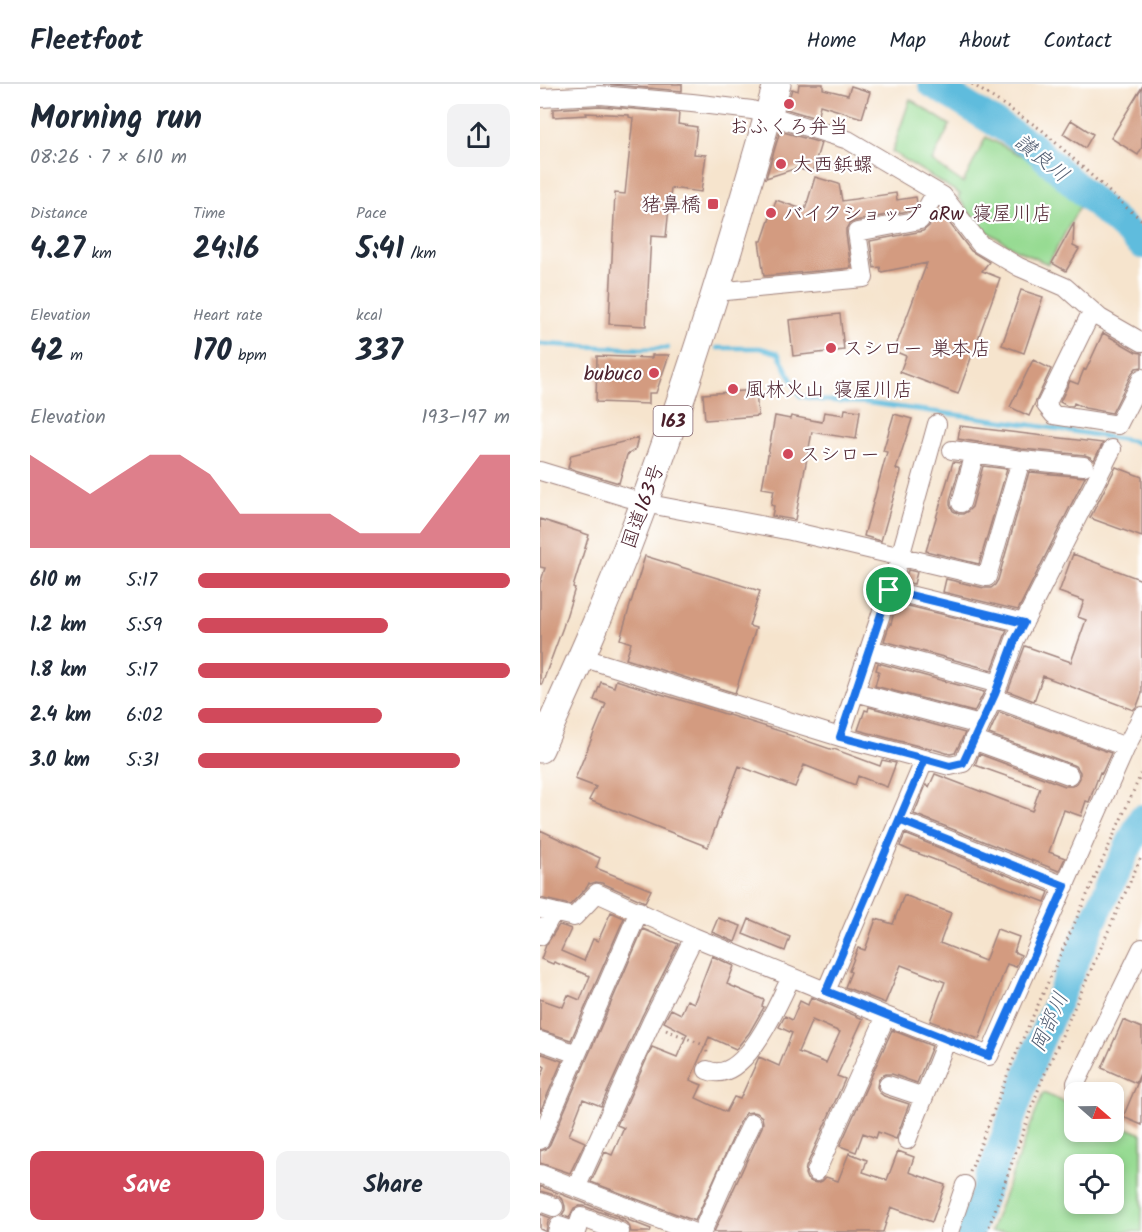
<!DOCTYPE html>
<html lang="en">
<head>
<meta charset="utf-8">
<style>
	:root { --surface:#fff; --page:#f2f2f3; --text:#1f2937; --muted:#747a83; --line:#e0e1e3; --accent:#d1495b }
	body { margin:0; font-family:Kalam,"Klee One",sans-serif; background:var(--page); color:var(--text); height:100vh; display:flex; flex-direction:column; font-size:22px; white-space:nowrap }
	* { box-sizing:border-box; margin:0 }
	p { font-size:20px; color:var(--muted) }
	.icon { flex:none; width:33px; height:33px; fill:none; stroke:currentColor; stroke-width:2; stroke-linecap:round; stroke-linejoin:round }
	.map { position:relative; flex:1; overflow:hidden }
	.panel { display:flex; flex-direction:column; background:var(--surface); width:540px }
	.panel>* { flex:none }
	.needle { width:39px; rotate:110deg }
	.buttons { position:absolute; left:524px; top:998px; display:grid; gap:12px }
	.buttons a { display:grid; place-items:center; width:60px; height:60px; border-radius:12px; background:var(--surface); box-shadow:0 3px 9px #0003; font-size:30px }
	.pin { position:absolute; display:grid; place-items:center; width:51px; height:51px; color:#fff; margin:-26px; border:3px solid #fff; border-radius:50%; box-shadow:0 2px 6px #0007 }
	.round { display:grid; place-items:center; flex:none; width:63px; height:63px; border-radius:12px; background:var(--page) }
	.headline { display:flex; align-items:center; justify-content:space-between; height:102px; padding:0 30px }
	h1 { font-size:33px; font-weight:700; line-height:45px }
	.stats { display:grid; grid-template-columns:repeat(3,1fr); gap:9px; height:102px; padding:6px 30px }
	.stats div { display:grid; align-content:center }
	.stats b { font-size:30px; font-weight:700 }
	.stats small { font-size:16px; font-weight:400 }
	.stats p { font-size:16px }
	.chart { height:168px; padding:12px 30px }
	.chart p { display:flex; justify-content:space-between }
	.chart svg { width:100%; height:108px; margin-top:6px; fill:var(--accent); opacity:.7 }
	.primary-button { display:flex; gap:12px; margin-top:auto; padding:12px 30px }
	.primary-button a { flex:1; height:69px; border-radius:12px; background:var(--accent); color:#fff; font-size:24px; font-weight:700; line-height:69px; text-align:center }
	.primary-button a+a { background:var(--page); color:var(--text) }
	ul { padding:0 30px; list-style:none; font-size:20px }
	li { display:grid; grid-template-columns:96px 72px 1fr; align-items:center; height:45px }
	li i { height:15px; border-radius:8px; background:var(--accent) }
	header { display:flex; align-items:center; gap:36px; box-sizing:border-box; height:84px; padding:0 30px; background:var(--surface); border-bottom:2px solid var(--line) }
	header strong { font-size:28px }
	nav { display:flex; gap:33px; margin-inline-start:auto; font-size:21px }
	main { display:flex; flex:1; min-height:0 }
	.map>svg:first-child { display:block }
	.green { fill:#97db93; stroke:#707d5f; stroke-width:1.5; fill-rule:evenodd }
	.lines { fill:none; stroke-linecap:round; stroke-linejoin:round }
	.stream { stroke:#5fbcdd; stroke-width:4.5 }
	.river { stroke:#5fbcdd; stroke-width:28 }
	.building { fill:#d39b80; fill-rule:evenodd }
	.minor-casing { stroke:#a0827c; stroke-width:20 }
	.highway-casing { stroke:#a0827c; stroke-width:29 }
	.path { stroke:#a0827c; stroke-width:3; stroke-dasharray:1.5 4.5; stroke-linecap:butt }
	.minor { stroke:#fff; stroke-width:18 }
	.highway { stroke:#fff; stroke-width:27 }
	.route-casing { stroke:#fff; stroke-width:12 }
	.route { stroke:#1a73e8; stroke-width:8 }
	.poi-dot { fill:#d1495b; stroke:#fff; stroke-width:2 }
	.labels { text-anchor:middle; stroke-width:4.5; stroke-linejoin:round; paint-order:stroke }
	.shield { fill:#fff; stroke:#80626b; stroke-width:1.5 }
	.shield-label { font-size:18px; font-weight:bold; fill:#4a1f2b }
	.poi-label { font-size:20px; fill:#4a1f2b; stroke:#fff; text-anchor:start }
	.street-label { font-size:20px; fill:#4a1f2b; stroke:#fff }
	.water-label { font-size:21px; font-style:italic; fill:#525e72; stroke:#fff }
</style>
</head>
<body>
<header>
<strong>Fleetfoot</strong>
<nav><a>Home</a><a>Map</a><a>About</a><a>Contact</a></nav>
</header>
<main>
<section class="panel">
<div class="headline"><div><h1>Morning run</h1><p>08:26 · 7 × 610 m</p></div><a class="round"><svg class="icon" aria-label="share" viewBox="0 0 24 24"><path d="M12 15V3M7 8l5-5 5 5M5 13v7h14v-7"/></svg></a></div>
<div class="stats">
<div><p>Distance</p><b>4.27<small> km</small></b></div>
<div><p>Time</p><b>24:16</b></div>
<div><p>Pace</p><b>5:41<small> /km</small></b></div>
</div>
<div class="stats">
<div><p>Elevation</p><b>42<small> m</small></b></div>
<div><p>Heart rate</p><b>170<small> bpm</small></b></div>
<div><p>kcal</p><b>337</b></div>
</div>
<div class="chart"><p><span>Elevation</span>193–197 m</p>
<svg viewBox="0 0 160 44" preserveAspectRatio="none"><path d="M0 44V6L10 14L20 22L30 14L40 6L50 6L60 14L70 30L80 30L90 30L100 30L110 38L120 38L130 38L140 22L150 6L160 6V44z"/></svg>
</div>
<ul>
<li><b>610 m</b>5:17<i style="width:100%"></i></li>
<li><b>1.2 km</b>5:59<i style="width:61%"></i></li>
<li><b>1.8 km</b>5:17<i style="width:100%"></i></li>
<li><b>2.4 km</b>6:02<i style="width:59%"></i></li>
<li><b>3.0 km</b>5:31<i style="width:84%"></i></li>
</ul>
<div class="primary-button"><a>Save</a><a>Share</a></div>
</section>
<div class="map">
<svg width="602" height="1148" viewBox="0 0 602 1148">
	<rect width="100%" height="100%" fill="#fff"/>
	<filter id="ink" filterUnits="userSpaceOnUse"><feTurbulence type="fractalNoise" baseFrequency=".0167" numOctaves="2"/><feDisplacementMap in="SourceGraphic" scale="12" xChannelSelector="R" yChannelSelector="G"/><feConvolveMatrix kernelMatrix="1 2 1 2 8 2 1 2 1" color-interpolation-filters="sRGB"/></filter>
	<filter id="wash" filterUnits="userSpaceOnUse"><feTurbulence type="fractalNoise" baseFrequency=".008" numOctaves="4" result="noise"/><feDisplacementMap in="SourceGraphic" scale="24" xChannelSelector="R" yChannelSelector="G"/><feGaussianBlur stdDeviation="1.35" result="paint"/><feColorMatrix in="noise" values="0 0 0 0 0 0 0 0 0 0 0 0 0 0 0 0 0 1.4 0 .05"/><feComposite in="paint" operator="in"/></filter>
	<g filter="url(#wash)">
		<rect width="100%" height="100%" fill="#f6e4cd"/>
		<path class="green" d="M370,15L410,41L392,77L423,99L446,53L476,69L489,74L541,120L508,180L475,165L439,142L418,113L420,110L352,68Z
			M503,1009L534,1022V1047H573V1038L602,1050V1148H450ZM534,1080H573V1119H534Z"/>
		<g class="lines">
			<path class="stream" d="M0,260L102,265L128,264
				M177,264H220L238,269L260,312L279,316L328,319L471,338L537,348L592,357L602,361"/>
			<path class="river" d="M392,0L490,60L602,161
				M430,1148L498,962L552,839L602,734"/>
		</g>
		<g id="blocks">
			<path class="building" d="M63,0H142V7Z
				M259,0H283V5L308,11L311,2L330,8L322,34L280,21L278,31H277L276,34L246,25L252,5L258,7Z
				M602,3V63L598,71L571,54Z
				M60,22L139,29L138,40L157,43L154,70L166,71L161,108L131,104L126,153L111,152L106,242L69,240L75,109L85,110L93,34L89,33V31L46,29L47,31L13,33V25Z
				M531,36L553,50L545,64L523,50Z
				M240,47L281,59L272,89L257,84L226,94Z
				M275,93L299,100L302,117L356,109L357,116L376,113L377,119L373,126L315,137L309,140L306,145V150L311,184L224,192L219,157H222L236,116L265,126Z
				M400,127L431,167L449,178L442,187L460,194L418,310L360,288L366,272L354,267L387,179L341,188L340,183L334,184L330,157L383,147L389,142L396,131Z
				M534,139L533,162L539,165L526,187L512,179Z
				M481,206L503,213L484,269L462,261Z
				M300,230L304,266L253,272L249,236Z
				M563,249L596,268L602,269V283L596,284L592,289L572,329L545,324L534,319L533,322H527L520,318L530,297L538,300L544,285L546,286Z
				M112,271H129L116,309H109V320L56,318L57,272L112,274Z
				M493,276L511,285L489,332L470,323Z
				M216,306L218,332L165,336L163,310Z
				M305,325L320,327L316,355L272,348L255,436L232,432L234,422L231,421L234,406L222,404L235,332L250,335L251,332L282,338L284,328L304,331Z
				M354,330L372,335L356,385L361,387L341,457L324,452L347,368L343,367Z
				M420,342L479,349L563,359L554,376L550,373L545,371L482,365L418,355Z
				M98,354L95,366L87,371L79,399L28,384L31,371Z
				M413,378L421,379L410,416V421L413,427L419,430H423L428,427L432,423L443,382L467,385L439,480L386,467Z
				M576,383L602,393V453L550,434Z
				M489,388L545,393L478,526L403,508L406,495L444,504H451L455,501L458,496Z
				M0,435L49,451L33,503L35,504L23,543L2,600H0V500L5,484L0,483Z
				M533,470L602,496V609L597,622L593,626L503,592L494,617L468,607L485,562L531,578L546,536L538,533L544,517L519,508Z
				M105,472L220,507L209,542L216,544L195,609L86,575L91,559L80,555Z
				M368,486L377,488L374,500L364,498Z
				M356,519L467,546L452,586L344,557L350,539L351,540Z
				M338,579L444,608L434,628L335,602L339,587L336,586Z
				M76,596L246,649V650L293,666L294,665L340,682L342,676L356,679L347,703L318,692L315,701L264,681L255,703L199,682L168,763L49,716L56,703L35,695L66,620L54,616L61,598L74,603Z
				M329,623L425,649L415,669L410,670L386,663V664L318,646L325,626L328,627Z
				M459,628L571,669L562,689L560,688L549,718L546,717L541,732L524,726L509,768L525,774L519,787L374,730L386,701L389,703L395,690L492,727L500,704L435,681L439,670L525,702H532L537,699L540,694V688L537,683L533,681L449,650Z
				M0,746L60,774L56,784L111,806L105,818L62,799L56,798L50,800L49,799L47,803L30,821L0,814Z
				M365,750L509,808L505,818L369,766L360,762Z
				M364,811L411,829L400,859L445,877L457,845L479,853L474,868L481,871L476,883L467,880L439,955L390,937L405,898L361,881L345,919L305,903L311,888L309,887L318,864L325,866L336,835L353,840Z
				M71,828L84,834L31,956L0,946V915L23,923L28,911L40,916L50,892L14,878L13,880L1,875L6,861L19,841L26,843L31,845L21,867L44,877L53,855L58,857Z
				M178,834L201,842L195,858L172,848Z
				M209,835L250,853L245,867L203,850Z
				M103,845L138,860L102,932L61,1022L43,1015L29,1051L45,1058L30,1089L0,1079V1067L6,1065L10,1060Z
				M172,872L194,882L187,900L224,916L222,922L224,923L209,949L196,965L169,953L150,996L162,1001L156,1014L186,1028L194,1013L200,1015L219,973L239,982L252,949L239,943L245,932L252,936L260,917L268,921L271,913L323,935L297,992L305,995L266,1083L265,1090L267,1095L272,1098L277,1099L282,1097L286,1093L298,1097L309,1069L327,1076L323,1088L347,1096L358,1067L374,1073L369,1088L405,1101L392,1138L351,1123L343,1148H174L222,1043L223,1039L222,1033L217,1029L212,1028L206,1029L202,1034L155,1137L51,1098L65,1068L72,1071L84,1044L77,1041L112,963L137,973L147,950L124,938L131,925L141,930L147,916L154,919ZM272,936L300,948L286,979L258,968Z
				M583,936L602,944V985L596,999L562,984Z
				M352,946L392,962L377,999L352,990H346L341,992L338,997L337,1003L340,1009L344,1012L369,1020L356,1055L338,1048L336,1054L323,1049L316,1068L300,1062Z
				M0,969L22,977L0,1028V995L5,983L0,980Z
				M602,988V1041L583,1033Z
				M0,1102L111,1145L110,1148H91L89,1141L84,1137L44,1122H39L34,1124L29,1134L22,1131L25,1126V1122L23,1116L18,1112L0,1107Z
				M0,1130L11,1134L8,1138L6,1148L0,1145Z"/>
		</g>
	</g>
	<g filter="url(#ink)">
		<use href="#blocks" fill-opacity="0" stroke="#a0827c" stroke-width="1.5"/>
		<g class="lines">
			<g class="minor-casing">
				<path id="minor" d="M0,14L60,11L152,19L212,26L308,56L403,112L440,160L479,183L525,203L560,234L602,258
					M176,208L324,194L317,148L380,136L396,108
					M552,227L506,321L514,331L578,341L602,294
					M412,366L481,376L544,382
					M0,387L89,414
					M104,419L251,447L447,493L481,376
					M421,419L435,369
					M349,506L484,539
					M330,565L459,600
					M41,573L300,653L410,682L423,679L455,610L475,556L572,365
					M315,608L440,641
					M454,614L586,663
					M300,653L360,473L397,340
					M433,656L529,691
					M359,736L525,802
					M0,825L34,833L57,809L154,853L346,932L449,972L586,663L602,632
					M0,852L13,828
					M286,907L385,675
					M0,957L37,970L99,827
					M167,986C204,1003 239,918 251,893
					M536,999L602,864
					M348,1001L384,1013
					M0,1056L37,970
					M367,1056L407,955
					M276,1088L346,932
					M0,1090L152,1148
					M36,1104L112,937L154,853
					M0,1118L14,1123
					M17,1148L19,1142L36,1148
					M36,1148L41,1133L80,1148
					M162,1148L188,1089L212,1039
					M409,1148L425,1101"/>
			</g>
			<g class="highway-casing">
				<path id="highway" d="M0,665C34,590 68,515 97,438C151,295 195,147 237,0"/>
			</g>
			<path class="path" d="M432,0L502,46L587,124L602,136
				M126,946L166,962L167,969
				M430,1088L472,979L602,688
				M447,1148L500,1001L602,771"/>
			<use href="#minor" class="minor"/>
			<use href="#highway" class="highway"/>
		</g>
	</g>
	<g class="lines" filter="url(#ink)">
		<g class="route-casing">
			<path id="route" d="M349,506L300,653L385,675C352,753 319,830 286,907L449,972L525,802L359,736L385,675L410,682L423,679L455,610L475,556L484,539L349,506"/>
		</g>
		<use href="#route" class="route"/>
	</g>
	<g class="poi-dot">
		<circle cx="249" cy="20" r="6"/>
		<circle cx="241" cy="80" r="6"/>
		<rect x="167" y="114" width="12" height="12" rx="3"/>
		<circle cx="231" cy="129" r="6"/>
		<circle cx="291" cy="264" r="6"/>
		<circle cx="114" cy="289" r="6"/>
		<circle cx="193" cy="305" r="6"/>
		<circle cx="248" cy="370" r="6"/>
	</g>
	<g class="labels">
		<rect class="shield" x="113.5" y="322" width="39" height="30" rx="4.5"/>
		<g class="shield-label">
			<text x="133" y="343">163</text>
		</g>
		<g class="poi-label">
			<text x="249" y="49" text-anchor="middle">おふくろ弁当</text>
			<text x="253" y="87">大西鋲螺</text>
			<text x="161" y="127" text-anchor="end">猪鼻橋</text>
			<text x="243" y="136">バイクショップ aRw 寝屋川店</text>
			<text x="303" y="271">スシロー 巣本店</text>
			<text x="102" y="296" text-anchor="end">bubuco</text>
			<text x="205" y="312">風林火山 寝屋川店</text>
			<text x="260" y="377">スシロー</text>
		</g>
		<g class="street-label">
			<text transform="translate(102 422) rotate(-70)" y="7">国道163号</text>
		</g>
		<g class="water-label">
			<text transform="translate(502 74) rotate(39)" y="7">讃良川</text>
			<text transform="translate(509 938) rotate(-66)" y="7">岡部川</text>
		</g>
	</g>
</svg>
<div class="buttons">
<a><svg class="needle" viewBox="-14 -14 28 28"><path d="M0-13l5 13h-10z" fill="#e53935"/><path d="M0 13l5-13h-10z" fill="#747a83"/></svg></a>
<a><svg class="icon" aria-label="locate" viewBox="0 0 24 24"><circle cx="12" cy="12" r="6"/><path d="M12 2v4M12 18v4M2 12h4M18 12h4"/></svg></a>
</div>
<div class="pin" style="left:349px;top:506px;background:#1e9e55"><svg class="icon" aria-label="arrive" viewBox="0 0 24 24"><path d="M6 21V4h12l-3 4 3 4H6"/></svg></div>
</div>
</main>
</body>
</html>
